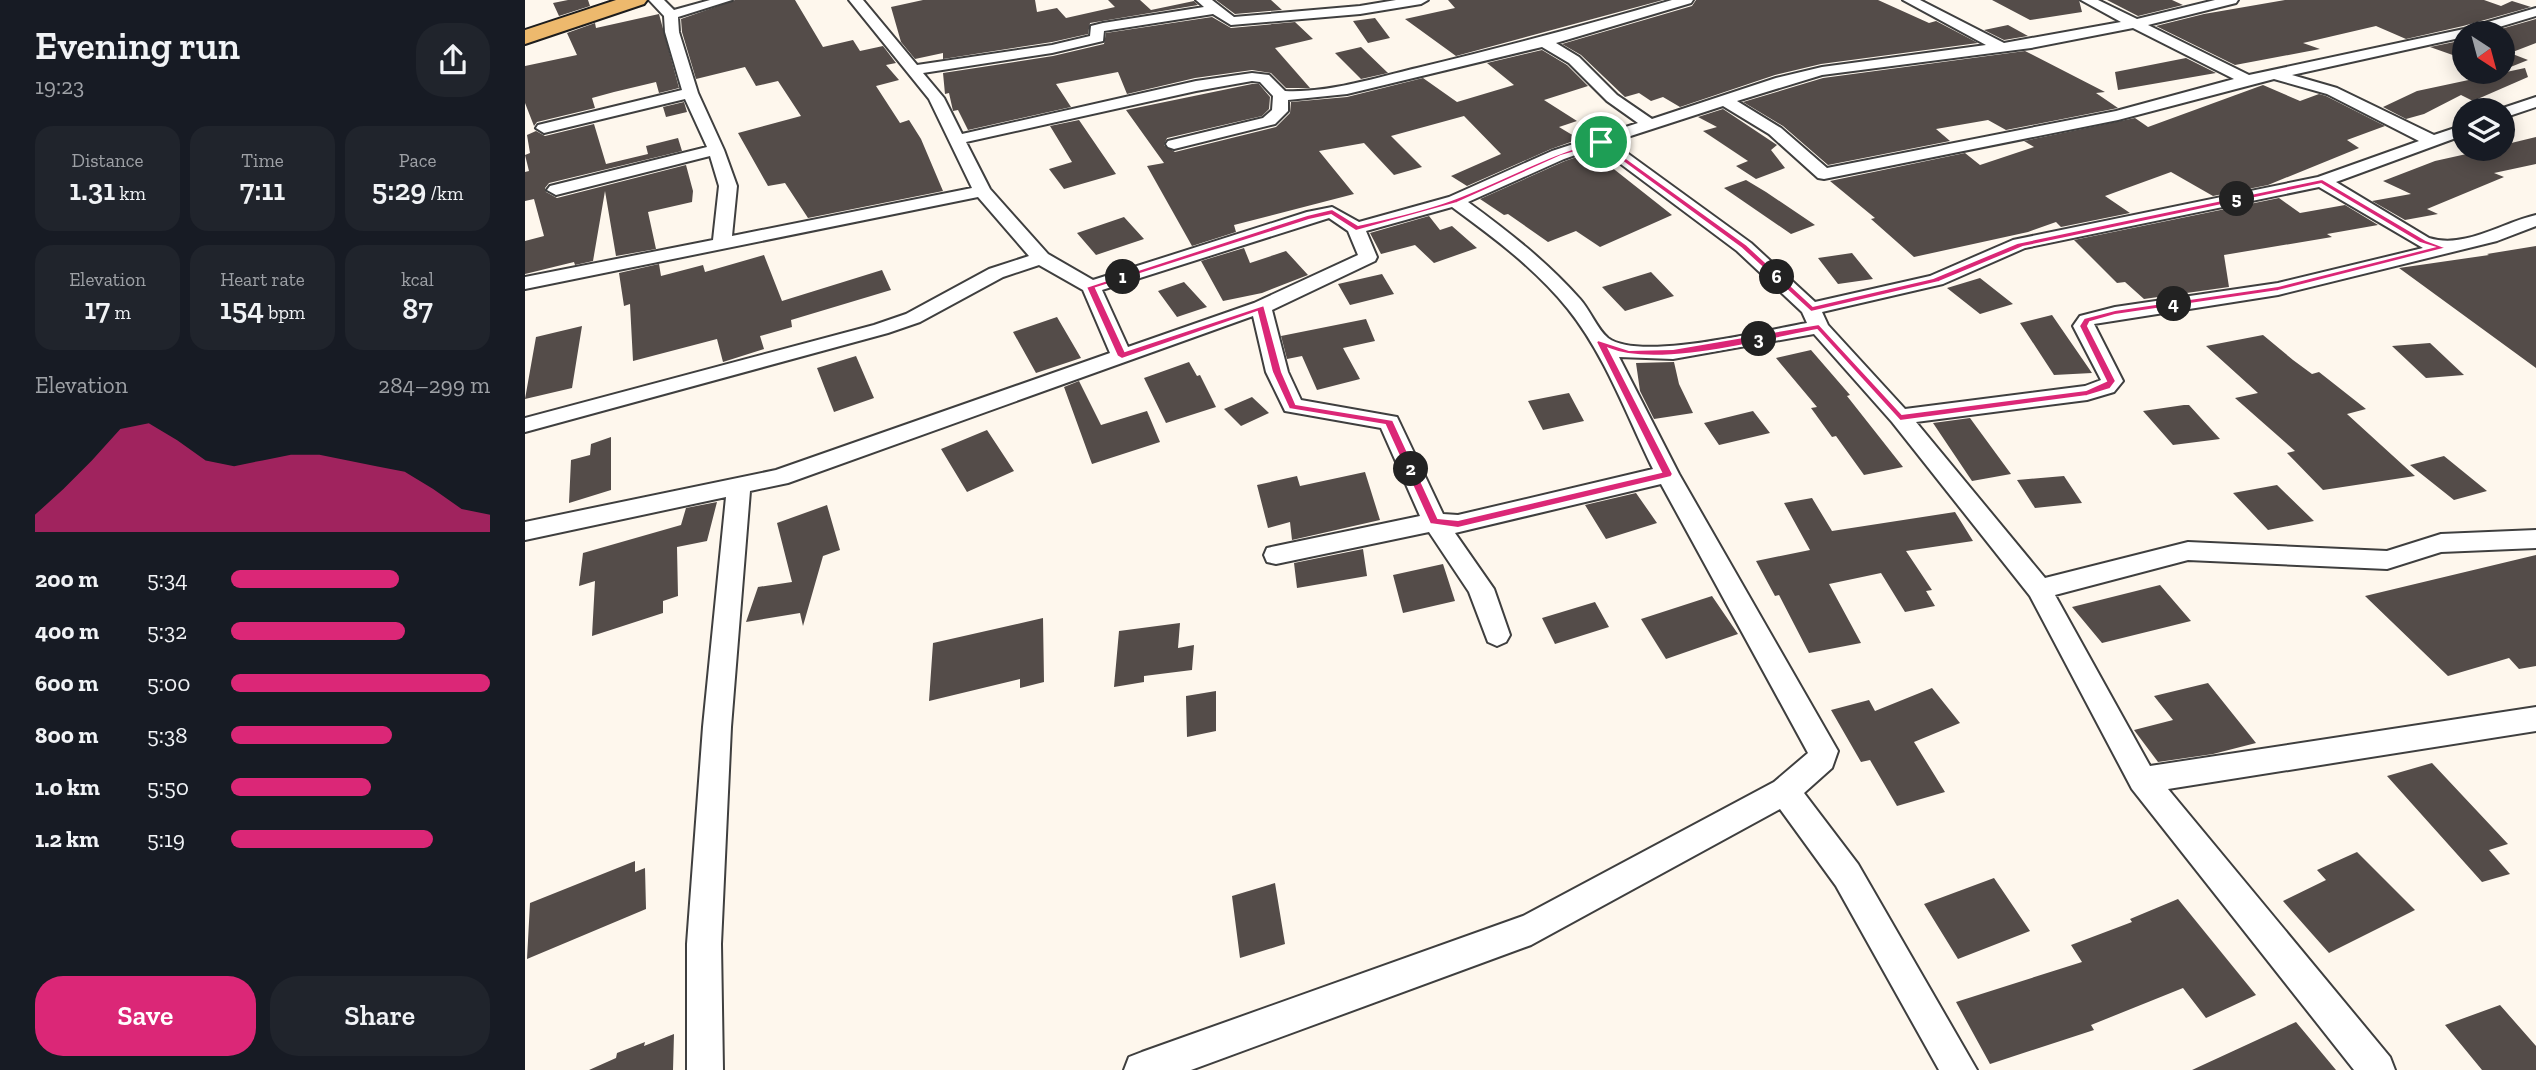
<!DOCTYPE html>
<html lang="en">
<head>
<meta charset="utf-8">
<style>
	:root { --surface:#171b24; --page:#20242c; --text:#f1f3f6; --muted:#9ea1a6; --accent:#db2777 }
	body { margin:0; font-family:"Zilla Slab",serif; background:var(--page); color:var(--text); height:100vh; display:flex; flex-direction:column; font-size:26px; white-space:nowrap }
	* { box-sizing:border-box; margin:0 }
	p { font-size:23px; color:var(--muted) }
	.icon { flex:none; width:38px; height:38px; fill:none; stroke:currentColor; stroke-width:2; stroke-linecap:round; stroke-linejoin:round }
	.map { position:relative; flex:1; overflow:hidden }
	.drawer { display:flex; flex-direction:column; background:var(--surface); width:525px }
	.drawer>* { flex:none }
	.needle { width:46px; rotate:144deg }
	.controls { position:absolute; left:1927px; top:21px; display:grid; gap:14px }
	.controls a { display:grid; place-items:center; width:63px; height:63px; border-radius:50%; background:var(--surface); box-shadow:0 4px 18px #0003; font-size:35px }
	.pin { position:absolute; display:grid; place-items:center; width:60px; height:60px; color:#fff; margin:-30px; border:4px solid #fff; border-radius:50%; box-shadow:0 2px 7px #0007 }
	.km { position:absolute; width:35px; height:35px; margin:-18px; border-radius:50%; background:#222; color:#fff; font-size:19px; line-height:35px; text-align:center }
	.round { display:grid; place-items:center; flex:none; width:74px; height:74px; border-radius:28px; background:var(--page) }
	.headline { display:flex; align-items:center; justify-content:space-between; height:119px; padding:0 35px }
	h1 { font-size:38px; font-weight:600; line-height:52px }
	.figures { display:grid; grid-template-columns:repeat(3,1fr); gap:10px; height:119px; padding:7px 35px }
	.figures div { display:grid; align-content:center; border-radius:18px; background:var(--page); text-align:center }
	.figures b { font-size:30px; font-weight:600 }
	.figures small { font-size:19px; font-weight:400 }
	.figures p { font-size:19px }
	.chart { height:196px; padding:14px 35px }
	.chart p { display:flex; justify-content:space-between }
	.chart svg { width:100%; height:126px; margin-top:7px; fill:var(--accent); opacity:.7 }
	.action { display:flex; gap:14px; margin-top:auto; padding:14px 35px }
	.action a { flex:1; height:80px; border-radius:28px; background:var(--accent); color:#fff; font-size:28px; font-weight:600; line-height:80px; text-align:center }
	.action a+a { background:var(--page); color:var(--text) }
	ul { padding:0 35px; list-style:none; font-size:23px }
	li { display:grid; grid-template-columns:112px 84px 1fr; align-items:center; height:52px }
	li i { height:18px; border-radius:9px; background:var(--accent) }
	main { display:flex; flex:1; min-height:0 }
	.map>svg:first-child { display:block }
	.building { fill:#544c49 }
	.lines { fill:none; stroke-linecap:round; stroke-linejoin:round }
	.minor-casing { stroke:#3f3f3f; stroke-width:4 }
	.primary-casing { stroke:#1d1d1d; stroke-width:4 }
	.minor { fill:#fff; fill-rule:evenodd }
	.primary { fill:#edb96d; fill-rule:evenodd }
	.route { fill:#db2777; stroke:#fff; stroke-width:2; fill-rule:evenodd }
</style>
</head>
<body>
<main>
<section class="drawer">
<div class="headline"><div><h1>Evening run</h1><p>19:23</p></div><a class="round"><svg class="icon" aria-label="share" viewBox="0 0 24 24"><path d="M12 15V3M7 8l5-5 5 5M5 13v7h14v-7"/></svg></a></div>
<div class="figures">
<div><p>Distance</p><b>1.31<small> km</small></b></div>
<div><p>Time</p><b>7:11</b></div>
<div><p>Pace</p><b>5:29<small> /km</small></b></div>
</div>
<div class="figures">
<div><p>Elevation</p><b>17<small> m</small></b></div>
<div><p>Heart rate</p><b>154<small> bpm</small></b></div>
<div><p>kcal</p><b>87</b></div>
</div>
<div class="chart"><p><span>Elevation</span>284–299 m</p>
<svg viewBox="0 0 160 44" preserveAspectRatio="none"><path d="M0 44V38L10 29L20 19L30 8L40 6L50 12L60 19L70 21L80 19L90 17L100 17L110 19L120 21L130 23L140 29L150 36L160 38V44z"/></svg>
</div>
<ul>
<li><b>200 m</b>5:34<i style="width:65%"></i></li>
<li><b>400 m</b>5:32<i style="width:67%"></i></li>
<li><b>600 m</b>5:00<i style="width:100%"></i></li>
<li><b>800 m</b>5:38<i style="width:62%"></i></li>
<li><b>1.0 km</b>5:50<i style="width:54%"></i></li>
<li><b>1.2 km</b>5:19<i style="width:78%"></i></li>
</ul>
<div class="action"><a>Save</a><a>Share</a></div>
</section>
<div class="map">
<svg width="2011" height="1070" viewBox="0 0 2011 1070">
	<rect width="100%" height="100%" fill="#fef7ed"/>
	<path class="building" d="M43,0H63L65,6L34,16L28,3Z
		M210,0H270L298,47L328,40L335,51L358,46L371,63L361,65L374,80L351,86L375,123L384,120L396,139L418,191L283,218L260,183L243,186L213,133L276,116L253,81L231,86L220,67L171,79L157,32L156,19Z
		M398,0H510L512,12L532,8L541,18L590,7L583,0H615L626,10L669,1L673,5L565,23L563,34L527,42L418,59V53L390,59L376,42L366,7Z
		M691,0H746L757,10L710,14Z
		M923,0H1138L931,56L880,19L930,8Z
		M1171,0H1353L1404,23L1411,21L1453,43L1296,64L1250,75L1155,107L1138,97L1126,101L1114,93L1100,97L1056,55L1037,44L1167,6Z
		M1467,0H1554L1557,12L1505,20Z
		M1582,0H1647L1658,5L1613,16Z
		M1760,0H1959L1976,6L1987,1L2006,7L1938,26L1881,39L1851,26L1778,43L1795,49L1710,65L1631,26L1679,14Z
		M134,14L154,88L134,93L131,82L89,92L67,98L70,108L12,122L9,126L0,103V66L52,55L42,33L70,23L71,28Z
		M687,17L706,28L770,22L788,39L750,48L785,88H761L746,73L727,70L670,78L602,94L593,72L531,84L546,107L443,130L433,110L428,111L424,93L420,94L418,73L528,56L579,44L581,33Z
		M850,18L865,38L843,43L828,21Z
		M2011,19V43L1985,53L2003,60L1978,70V33H1962Z
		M1483,25L1503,36L1479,40L1459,30Z
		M1939,40V59L1905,47Z
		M836,47L863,73L836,79L810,53Z
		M1017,50L1042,65L1063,86L1019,100L1052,121L1034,127L1054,139L1026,149L942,186L926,176L976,154L939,116L866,136L897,167L869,175L839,143L794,151L829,194L709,225L711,232L667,246L622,166L639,163L601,110L727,84H734L745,97L744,109L737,116L642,138L639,145L650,152L751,127L765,113L766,102L822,97L898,78L932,102L989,85L962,63Z
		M1500,51L1580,92L1571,93L1593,108L1481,130L1463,120L1411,129L1425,141L1303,165L1258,126L1218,102L1298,78Z
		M1661,58L1691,73L1593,90L1590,72Z
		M2000,68L2003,77L1948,101L1936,95L1899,114L1881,119L1858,107L1892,91Z
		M1738,85L1775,101L1794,94L1801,96L1860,126L1822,140L1834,148L1743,185L1688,196L1646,172L1580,196L1605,213L1536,227L1531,222L1503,232L1389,257L1346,219L1350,218L1305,181L1440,153L1455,165L1509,147L1499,141L1610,118L1623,127Z
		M159,102L162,112L141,117L138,107Z
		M1198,109L1252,145L1246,150L1260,168L1231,179L1211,166L1223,161L1178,131L1192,127L1173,117Z
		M554,120L591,174L539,189L524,169L547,162L525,126Z
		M69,124L81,164L123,154L121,146L153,138L157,151L24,183L20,188L21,192L32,198L161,165L168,191L167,202L123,212L131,249L91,256L80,191L68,261L50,265L49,262L0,274V241L19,236L9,199L0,201V172L4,171L0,155L5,153L2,135L11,131L20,136Z
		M2011,137V164L1969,173L1979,177L1902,209L1913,214L1880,220L1847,201L1886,194L1858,181L1910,161L1964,149H1978V145Z
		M1073,150L1076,153L1071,155L1147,215L1075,247L1051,231L1023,242L983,214L979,215L955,199L1040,161Z
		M1221,180L1241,192L1290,225L1266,234L1199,188Z
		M1754,198L1775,213L1820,205L1853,225L1802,234L1807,237L1699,255L1704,287L1619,299L1600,282L1592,283L1549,240Z
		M904,216L915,230L927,226L952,248L909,263L890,245L856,254L845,233Z
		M599,217L619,239L571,255L552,233Z
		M2011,246V368L1874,268L1964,255L1962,254Z
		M719,248L725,263L761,251L783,275L737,293L698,301L676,261Z
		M1327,253L1348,279L1313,284L1293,258Z
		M239,255L257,301L357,270L366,290L266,320L267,327L235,336L239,349L198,362L192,339L108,361L105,304L99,306L94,273L134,264L136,276L178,265L180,272Z
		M1126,272L1149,296L1100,311L1077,287Z
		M857,274L869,294L825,305L813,284Z
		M1455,278L1488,304L1455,314L1422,288Z
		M659,282L682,307L652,317L633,291Z
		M1527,315L1567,373L1529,375L1495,323Z
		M532,317L556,358L511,373L488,332Z
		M841,319L850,341L818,348L835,379L792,390L777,356L762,359L756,336Z
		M57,326L47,388L0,399L11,337Z
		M1738,335L1768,360L1787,374L1794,372L1841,409L1822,414L1890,476L1798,490L1762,453L1770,451L1710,398L1733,393L1681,346Z
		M1905,343L1939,375L1901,378L1867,346Z
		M1286,350L1325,395L1322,396L1378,467L1339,475L1311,436L1307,437L1286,408L1292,407L1251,358Z
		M331,356L349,398L309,412L292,368Z
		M664,362L672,376L675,375L691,407L641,423L619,378Z
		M1149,362L1154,384L1168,413L1129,419L1115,391L1111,363Z
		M554,381L576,425L622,411L635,442L567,464L539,387Z
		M1044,393L1059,421L1018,430L1003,401Z
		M727,397L744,413L716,426L699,409Z
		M1659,405H1664L1695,439L1648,445L1618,411Z
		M1228,411L1245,433L1194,445L1179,423Z
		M1445,418L1486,474L1447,481L1408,423Z
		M462,430L489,471L442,492L416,449Z
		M86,437V490L44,503L46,460L65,455L66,444Z
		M1919,456L1962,491L1929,500L1885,465Z
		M840,472L855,520L767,540L765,522L743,528L732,485L772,476L775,486Z
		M1539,476L1557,503L1510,508L1492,480Z
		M1752,485L1789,521L1743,530L1708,493Z
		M1111,493L1132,523L1081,539L1060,505Z
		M1287,498L1307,531L1430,512L1448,541L1381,551L1407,590L1401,591L1410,606L1380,612L1356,573L1304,584L1336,643L1284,653L1254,595L1250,596L1231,561L1285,550L1259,503Z
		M192,502L182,541L152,547L153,596L138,601V613L67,636L70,581L54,586L58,553L156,525L161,508Z
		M302,505L315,550L298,556L278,626L275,613L221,622L233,587L267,582L252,523Z
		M838,549L842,576L772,588L769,563Z
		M2011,555V666L1994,669L1984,658L1923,676L1840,596Z
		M918,564L930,601L878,613L868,575Z
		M1635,585L1666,621L1577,643L1547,607Z
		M1187,596L1213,634L1141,659L1116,619Z
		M1070,602L1084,627L1030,644L1017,618Z
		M518,618L519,682L495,688V679L404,701L408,643Z
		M655,623L653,648L669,645L667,670L619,676V682L589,687L594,631Z
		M1683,683L1731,743L1688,754L1633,762L1609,730L1648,720L1629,696Z
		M1407,688L1435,723L1389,742L1420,792L1372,806L1345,760L1336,762L1306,710L1344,700L1350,711Z
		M691,691V731L662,737L661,696Z
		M1907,763L1983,844L1964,850L1985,874L1957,882L1862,776Z
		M1832,852L1890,910L1804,953L1758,901L1801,880L1792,870Z
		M110,861V872L120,868L121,909L2,959L5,903Z
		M1469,878L1505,931L1433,959L1399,904Z
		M750,883L760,944L715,958L707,896Z
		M1653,899L1731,995L1681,1018L1658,988L1566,1025L1569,1030L1465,1064L1431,1002L1557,962L1546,945L1607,922L1605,919Z
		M1975,1005L2011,1046V1070H1957L1920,1025Z
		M1771,1022L1811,1070H1667Z
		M149,1034L148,1070H64L91,1058L92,1053L120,1042L119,1046Z"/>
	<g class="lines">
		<g class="minor-casing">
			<path id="minor" d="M124,0H139L149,10L185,0H207L153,17L154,32L173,93L199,150L212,186L207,236L447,188L404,99L324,0H338L392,65L527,45L565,36L566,26L578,23L679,7L671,0H687L709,17L835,6L871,0H903L896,4L835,14L706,25L688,14L579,31L578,41L527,53L398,73L419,98L437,134L671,81L727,73L744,75L760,91C804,93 850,78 892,68C978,47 1062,25 1147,0H1168L1166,3L1031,43L1054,57L1092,95L1127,119L1251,78L1297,67L1461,45L1378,0H1395L1479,43L1596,22L1556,0H1573L1612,19L1690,0H1713L1711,3L1623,25L1724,75L1939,29L2011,8V16L1954,33H1939V37L1767,75L1812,88L1909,135L1939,125V135L1811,182L1904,238C1940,249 1976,223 2011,215V226L1972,241L1753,295L1569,324L1598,381L1589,392L1562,400L1391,422L1520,578L1663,542L1862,551L1916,534L2011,530V548L1916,552L1862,569L1663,560L1530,595L1625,766L2011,707V731L1643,789L1865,1057L1870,1070H1829L1607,789L1505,596L1367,422L1289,334L1148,359L1094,357L1154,474L1313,751L1307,768L1279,793L1333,864L1452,1070H1414L1311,886L1255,809L1006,945L666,1070H599L604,1057L617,1052L998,916L1249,782L1283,753L1136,484L930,533L969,589L985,635L981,642L972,646L963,642L944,592L904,532L751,564L742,562L739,555L742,548L751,546L895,516L856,428L760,411L741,372L728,316L263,483L225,491L206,727L196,944L198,1070H162V944L178,727L201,497L0,540V522L251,470L585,353L558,290L514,265L478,277L395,322L363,333L0,432V418L349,325L381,314L464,269L504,256L453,197L0,289V277L188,240L194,186L185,156L31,195L22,190L25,186L182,147L160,99L19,133L11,128L13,125L157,90L140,32L139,16ZM1608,28L1709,79L1591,111L1302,168L1256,128L1212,101L1297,75L1506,48ZM1017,47L1044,63L1082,101L1113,123L1027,151L924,197L834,222L807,207L782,212L568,280L523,254L465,189L441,142L671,91L727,81L735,82L748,96L747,110L738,118L643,141L641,144L643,147L649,149L750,124L763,111V100L822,94ZM1749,79L1802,94L1894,141L1793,177L1488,240L1405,276L1290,302L1226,243L1087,142L1198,106L1244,134L1293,178L1299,179L1593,120ZM1073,147L1212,251L1277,312L1282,323C1241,330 1115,362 1083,338C1072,329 1065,310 1055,299C1021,261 984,232 943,202L1039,159ZM1794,187L1898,248L1753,283L1590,307L1555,316L1548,326L1576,380L1560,386L1380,409L1303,325L1297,312L1418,284L1500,248ZM927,207C969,238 1010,268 1043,309C1080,355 1102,416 1128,469L933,515L918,514L872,417L776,400L763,372L747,310L850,261L852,257L841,231ZM804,218L823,231L833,255L729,303L603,347L577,290Z
				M2011,97V107L1978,118V110H1972Z"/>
		</g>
		<g class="primary-casing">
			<path id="primary" d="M91,0H122L119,4L0,44V30Z"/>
		</g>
		<use href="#minor" class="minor"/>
		<use href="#primary" class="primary"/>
	</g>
	<path class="route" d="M1076,140L1222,245L1288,306L1408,278L1492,243L1797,179L1901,240L1922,248L1753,291L1590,315L1565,322L1563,326L1591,381L1585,389L1562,396L1375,421L1292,330C1239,340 1132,369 1084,349L1148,474L1146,477L933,528L905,524L860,425L764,409L747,372L732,312L597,359L592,356L561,287L782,215L807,209L833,225C864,218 896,211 926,200C978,181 1022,154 1076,140ZM1075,145L1216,248L1286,312L1414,282L1498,247L1796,184L1895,243L1908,247L1753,286L1590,310L1559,318L1554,326L1581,381L1561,390L1377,414L1294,324L1148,349L1104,350L1073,340L1071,342L1136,472L933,520L913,518L868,420L771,404L757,372L739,305L600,351L571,288L784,220L806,215L831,231L932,203L1036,156Z"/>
</svg>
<div class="controls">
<a><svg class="needle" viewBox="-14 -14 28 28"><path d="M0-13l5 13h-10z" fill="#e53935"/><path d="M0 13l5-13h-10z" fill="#9ea1a6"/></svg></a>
<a><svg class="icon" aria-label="layers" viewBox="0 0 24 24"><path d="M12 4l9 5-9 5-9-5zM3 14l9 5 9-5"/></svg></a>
</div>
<div class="pin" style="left:1076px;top:142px;background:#1e9e55"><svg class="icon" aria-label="arrive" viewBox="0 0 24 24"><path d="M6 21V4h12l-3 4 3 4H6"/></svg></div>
<b class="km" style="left:598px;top:277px">1</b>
<b class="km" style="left:886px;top:469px">2</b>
<b class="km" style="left:1234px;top:339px">3</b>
<b class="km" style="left:1649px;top:304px">4</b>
<b class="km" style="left:1712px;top:199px">5</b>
<b class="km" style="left:1252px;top:277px">6</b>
</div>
</main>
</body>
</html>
